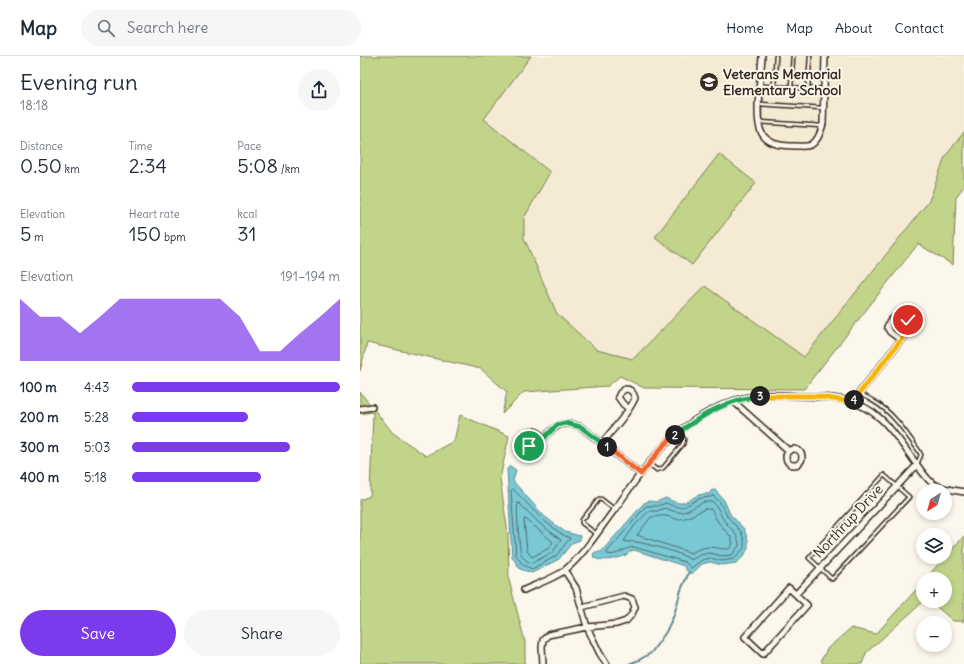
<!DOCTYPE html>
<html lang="en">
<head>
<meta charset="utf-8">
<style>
	:root { --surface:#fff; --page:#f6f6f7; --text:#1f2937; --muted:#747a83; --line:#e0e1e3; --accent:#7c3aed }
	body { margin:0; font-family:Delius,sans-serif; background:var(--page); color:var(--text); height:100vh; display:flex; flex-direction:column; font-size:15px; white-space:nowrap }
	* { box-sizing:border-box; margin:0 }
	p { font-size:13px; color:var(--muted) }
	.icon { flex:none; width:22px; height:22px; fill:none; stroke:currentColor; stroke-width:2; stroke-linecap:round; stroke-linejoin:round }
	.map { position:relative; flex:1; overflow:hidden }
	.side { display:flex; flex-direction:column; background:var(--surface); width:360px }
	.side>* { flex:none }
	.needle { width:26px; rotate:216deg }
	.tools { position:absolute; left:556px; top:428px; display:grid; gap:8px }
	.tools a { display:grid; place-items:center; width:36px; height:36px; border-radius:50%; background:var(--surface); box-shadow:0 2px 6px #0003; font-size:20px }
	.pin { position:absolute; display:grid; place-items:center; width:34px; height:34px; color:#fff; margin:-17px; border:2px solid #fff; border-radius:50%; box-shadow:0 1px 4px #0007 }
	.km { position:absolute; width:20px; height:20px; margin:-10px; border-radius:50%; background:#222; color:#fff; font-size:11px; line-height:20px; text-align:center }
	.round { display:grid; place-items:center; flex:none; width:42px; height:42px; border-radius:21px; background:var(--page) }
	.overview { display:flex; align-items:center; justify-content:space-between; height:68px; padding:0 20px }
	h1 { font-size:22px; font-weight:600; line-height:30px }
	.figures { display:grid; grid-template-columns:repeat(3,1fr); gap:6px; height:68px; padding:4px 20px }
	.figures div { display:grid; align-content:center }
	.figures b { font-size:20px; font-weight:600 }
	.figures small { font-size:11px; font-weight:400 }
	.figures p { font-size:11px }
	.chart { height:112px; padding:8px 20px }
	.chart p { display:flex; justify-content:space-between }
	.chart svg { width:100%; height:72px; margin-top:4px; fill:var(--accent); opacity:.7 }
	.primary-button { display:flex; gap:8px; margin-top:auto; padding:8px 20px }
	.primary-button a { flex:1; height:46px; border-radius:24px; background:var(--accent); color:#fff; font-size:16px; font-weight:600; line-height:46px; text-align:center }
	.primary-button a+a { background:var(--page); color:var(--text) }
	ul { padding:0 20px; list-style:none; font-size:13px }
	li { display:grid; grid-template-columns:64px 48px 1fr; align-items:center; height:30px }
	li i { height:10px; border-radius:5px; background:var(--accent) }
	header { display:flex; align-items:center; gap:24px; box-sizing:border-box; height:56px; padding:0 20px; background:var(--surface); border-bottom:1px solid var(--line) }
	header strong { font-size:19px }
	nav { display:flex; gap:22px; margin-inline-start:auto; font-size:14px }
	.search { width:280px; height:36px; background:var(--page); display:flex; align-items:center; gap:10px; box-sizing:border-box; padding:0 14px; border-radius:22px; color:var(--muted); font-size:15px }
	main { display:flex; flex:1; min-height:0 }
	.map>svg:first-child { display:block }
	.built { fill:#f5ead4 }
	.green { fill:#c1d48a; stroke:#7e7f54 }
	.water { fill:#79c8d6; stroke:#60898c }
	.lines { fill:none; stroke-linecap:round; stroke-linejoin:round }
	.shore { stroke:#546968; stroke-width:1 }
	.stream { stroke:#60898c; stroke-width:2 }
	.lane-casing { stroke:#3b2a1e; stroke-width:5.5 }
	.street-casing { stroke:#3b2a1e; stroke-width:8 }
	.lane { stroke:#fbf7ec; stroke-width:2.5 }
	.street { stroke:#fbf7ec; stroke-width:5 }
	.split-1-casing { stroke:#fff; stroke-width:8 }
	.split-2-casing { stroke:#fff; stroke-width:8 }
	.split-3-casing { stroke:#fff; stroke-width:8 }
	.split-4-casing { stroke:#fff; stroke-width:8 }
	.split-5-casing { stroke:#fff; stroke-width:8 }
	.split-1 { stroke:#22a559; stroke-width:5 }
	.split-2 { stroke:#f0652b; stroke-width:5 }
	.split-3 { stroke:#22a559; stroke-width:5 }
	.split-4 { stroke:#f5b400; stroke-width:5 }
	.split-5 { stroke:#f5b400; stroke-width:5 }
	.labels { text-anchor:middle; stroke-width:4; stroke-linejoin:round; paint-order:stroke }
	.poi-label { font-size:14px; font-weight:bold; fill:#3b2a1e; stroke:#fbf7ec; text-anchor:start }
	.street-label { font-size:14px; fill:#3b2a1e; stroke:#fbf7ec }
</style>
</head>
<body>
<header>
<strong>Map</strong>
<div class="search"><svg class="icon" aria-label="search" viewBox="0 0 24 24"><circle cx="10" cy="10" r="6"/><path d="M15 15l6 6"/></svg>Search here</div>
<nav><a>Home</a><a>Map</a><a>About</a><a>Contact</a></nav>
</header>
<main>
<section class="side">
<div class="overview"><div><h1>Evening run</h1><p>18:18</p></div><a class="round"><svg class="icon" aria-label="share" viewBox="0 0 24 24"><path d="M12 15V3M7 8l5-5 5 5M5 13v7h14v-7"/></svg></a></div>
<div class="figures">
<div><p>Distance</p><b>0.50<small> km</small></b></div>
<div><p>Time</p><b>2:34</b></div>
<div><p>Pace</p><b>5:08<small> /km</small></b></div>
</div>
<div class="figures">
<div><p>Elevation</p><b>5<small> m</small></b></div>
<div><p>Heart rate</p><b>150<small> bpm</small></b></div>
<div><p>kcal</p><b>31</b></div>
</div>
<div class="chart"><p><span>Elevation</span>191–194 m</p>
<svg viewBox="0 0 160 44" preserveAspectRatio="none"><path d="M0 44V6L10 17L20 17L30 27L40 17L50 6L60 6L70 6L80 6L90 6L100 6L110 17L120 38L130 38L140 27L150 17L160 6V44z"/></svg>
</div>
<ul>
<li><b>100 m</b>4:43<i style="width:100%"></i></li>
<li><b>200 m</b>5:28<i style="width:56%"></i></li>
<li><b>300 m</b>5:03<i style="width:76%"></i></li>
<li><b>400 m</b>5:18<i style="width:62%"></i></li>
</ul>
<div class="primary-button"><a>Save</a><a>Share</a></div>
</section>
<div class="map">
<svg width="604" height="608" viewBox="0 0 604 608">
	<rect width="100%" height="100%" fill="#fbf7ec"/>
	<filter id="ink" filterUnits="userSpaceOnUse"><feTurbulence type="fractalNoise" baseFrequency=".025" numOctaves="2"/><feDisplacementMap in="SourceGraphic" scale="8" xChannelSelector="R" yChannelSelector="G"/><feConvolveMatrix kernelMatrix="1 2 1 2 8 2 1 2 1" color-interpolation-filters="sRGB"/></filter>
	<g filter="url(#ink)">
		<path class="built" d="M171,0H604V76L585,101L569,145L444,301L345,230L273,303L237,294L197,258L164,182V162L190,116L124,63Z"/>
		<path class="green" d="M0,0H171L124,63L190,116L164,162V182L197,258L237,294L273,303L345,230L444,301L569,145L585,101L604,76V130L596,141L593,209L558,188L444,333L284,332L260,320L248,330L164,336L142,358L147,336L121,313L7,287L0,315Z
			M359,98L396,127L332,209L295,181Z
			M0,336L33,377L66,400L94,385L100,359L149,380L140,423L148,478L149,524L165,586V608H0V444L10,440L13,356L0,358Z
			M604,480V565H593L570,545H585V523H565Z
			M563,526V545H564L506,597L502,608H463L461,604L468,592L491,572L516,578Z"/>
		<path class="water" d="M150,410L156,414L153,425L184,460L205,476L220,480V484L212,487L199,503L172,517L160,513L152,501L147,413Z
			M352,434H355L364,444L370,458L384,473L388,484V492L384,500L376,507L362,509L350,506L342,508L332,518L326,514L324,510L274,494C270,495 269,496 266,499C258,503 242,506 234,502L233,498L235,496H241L284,447L289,445L296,446L306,442C331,456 328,436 349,438Z"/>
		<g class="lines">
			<path class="shore" d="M153,433L182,463L203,479L210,482L196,500L172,513L163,509L156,499L151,435Z
				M353,440L360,446L367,460L381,476L384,484V492L374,503L362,505L350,502L342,504L331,512L325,506L274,491C265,491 257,501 247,498V496L286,450H297L306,447C326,456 323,449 341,442C345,441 349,442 353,440Z
				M344,446H353C358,450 359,457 363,463C369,472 379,477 379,490L372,499L362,500L349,497L340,499L331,504C320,496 291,489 277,486C272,485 268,487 264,485L275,469L289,455H297L305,452C324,461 327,454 344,446Z
				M158,447L160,448L178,466L201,484L193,496L172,507C167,506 162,502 161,497C159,491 156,452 158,447Z
				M345,453H351L358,466L371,481L373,488L369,493C362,494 357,491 350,491C343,491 337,494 331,497L277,479L291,461C296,461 302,459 306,460C309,460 312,462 315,463C327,464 335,457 345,453Z
				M165,463L167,464L193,486L189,492L172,501L167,495L164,465Z"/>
			<path class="stream" d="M269,608L279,604L291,597L306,576L314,559L321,534L329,516"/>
			<g class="lane-casing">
				<path id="lane" d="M400,30L464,33
					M414,30L416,0
					M431,31L433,0
					M448,32L450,0
					M399,48L463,52
					M399,66L462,70
					M499,338C504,340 509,342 513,345C533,356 546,377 559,395L561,399L557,408
					M289,408L297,414L303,412L323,388L324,383L320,376
					M524,419L549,441L472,523L449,502Z
					M236,478L222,467V464L239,443H241L254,453"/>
			</g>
			<g class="street-casing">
				<path id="street" d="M402,0C401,19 395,56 400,73C405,89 422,90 436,90C441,90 446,91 451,89C458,85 461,76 463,68L465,0
					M538,259L545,261C553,269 546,276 541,284L530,276L527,271C529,265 532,262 538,259Z
					M373,345L429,395
					M492,346L541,284
					M0,353L12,351
					M165 383a8 8 0 1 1 16 0a8 8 0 1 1-16 0Z
					M181,385C195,370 200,363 221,371L281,418
					M242,387C252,374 269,357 275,342C273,336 271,333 265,333L260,337L258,341L263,348L269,353
					M426 401a8 8 0 1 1 16 0a8 8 0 1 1-16 0Z
					M205,515L216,532L227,571L240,598L247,608
					M429,532L447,549L403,598L385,581Z
					M164,534C175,529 197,521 205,514C224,499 240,472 255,453C271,431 286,408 305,389C328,365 361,345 394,340C408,338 422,339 436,340C452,340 468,341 484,344C520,351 535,379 555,406C560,413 565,421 572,427C581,433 593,434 604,436
					M436,538L557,409
					M183,608L182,591L183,584L188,579L227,571L257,568L266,565L272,558L275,551L272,543L264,540L222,551"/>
			</g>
			<use href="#lane" class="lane"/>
			<use href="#street" class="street"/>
		</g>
	</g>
	<g class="lines" filter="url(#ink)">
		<g class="split-1-casing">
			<path id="split-1" d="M169,390H176L197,369L205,367L221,371L247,391"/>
		</g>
		<g class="split-2-casing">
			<path id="split-2" d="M247,391L281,418L304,389L315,379"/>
		</g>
		<g class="split-3-casing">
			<path id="split-3" d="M315,379C341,360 367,343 400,340"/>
		</g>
		<g class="split-4-casing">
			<path id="split-4" d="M400,340H455L492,346L494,344"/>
		</g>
		<g class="split-5-casing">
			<path id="split-5" d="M494,344L541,284L549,270L548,264"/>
		</g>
		<use href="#split-1" class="split-1"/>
		<use href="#split-2" class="split-2"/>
		<use href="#split-3" class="split-3"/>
		<use href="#split-4" class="split-4"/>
		<use href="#split-5" class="split-5"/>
	</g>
	<defs>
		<g id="school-disc" transform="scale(1)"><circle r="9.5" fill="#3b2a1e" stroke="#fbf7ec"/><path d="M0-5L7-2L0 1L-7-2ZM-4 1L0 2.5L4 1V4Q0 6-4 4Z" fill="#fff"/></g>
	</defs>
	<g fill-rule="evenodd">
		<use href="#school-disc" x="349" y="26"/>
	</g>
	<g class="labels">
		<g class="poi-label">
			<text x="363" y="23">Veterans Memorial<tspan x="363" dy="16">Elementary School</tspan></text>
		</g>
		<g class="street-label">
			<text transform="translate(488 465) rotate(-47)" y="5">Northrup Drive</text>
		</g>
	</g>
</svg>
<div class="tools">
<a><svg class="needle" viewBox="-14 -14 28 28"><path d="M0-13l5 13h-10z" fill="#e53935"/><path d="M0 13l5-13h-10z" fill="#747a83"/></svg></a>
<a><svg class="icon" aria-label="layers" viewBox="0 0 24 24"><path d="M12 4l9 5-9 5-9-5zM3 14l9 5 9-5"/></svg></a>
<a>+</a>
<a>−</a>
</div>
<div class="pin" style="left:169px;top:390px;background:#1e9e55"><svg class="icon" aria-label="arrive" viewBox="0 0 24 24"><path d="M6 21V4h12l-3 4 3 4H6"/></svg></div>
<div class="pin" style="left:548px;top:264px;background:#d93025"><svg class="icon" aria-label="check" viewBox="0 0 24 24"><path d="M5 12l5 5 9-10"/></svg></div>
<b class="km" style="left:247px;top:391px">1</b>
<b class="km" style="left:315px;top:379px">2</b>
<b class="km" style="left:400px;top:340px">3</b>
<b class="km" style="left:494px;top:344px">4</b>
</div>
</main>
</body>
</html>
